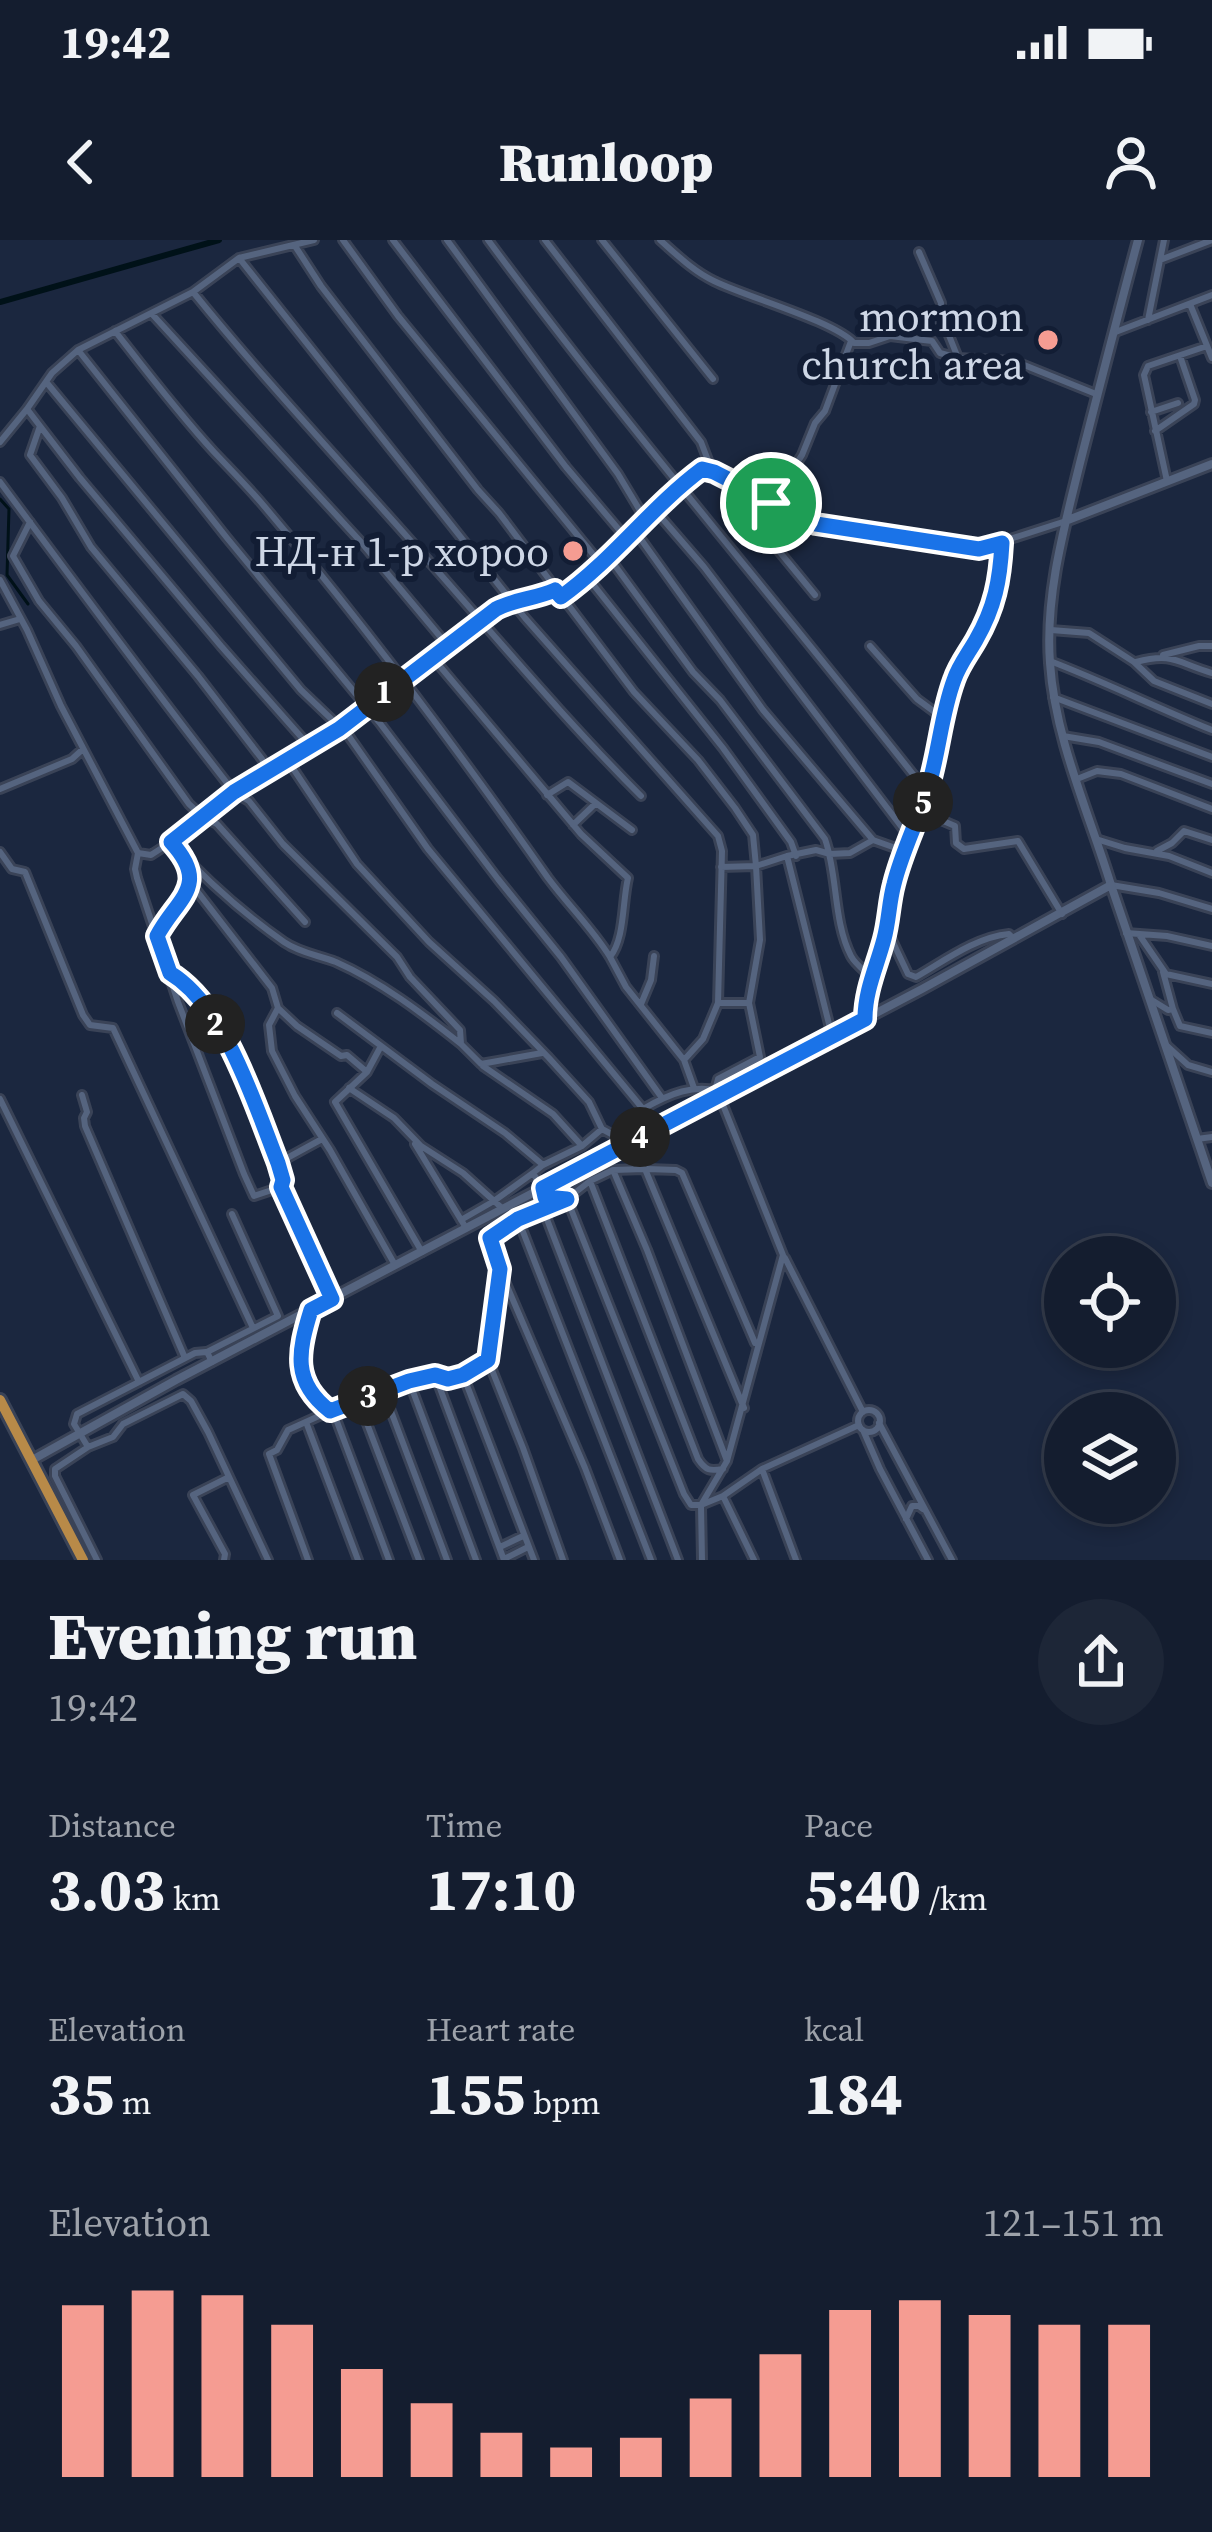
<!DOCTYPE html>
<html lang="en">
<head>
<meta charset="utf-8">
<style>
	:root { --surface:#141d2f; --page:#1d2637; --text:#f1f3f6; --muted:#9da2aa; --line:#333b4b; --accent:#f59c92 }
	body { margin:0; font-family:"Source Serif 4",serif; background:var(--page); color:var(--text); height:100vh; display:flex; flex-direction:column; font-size:45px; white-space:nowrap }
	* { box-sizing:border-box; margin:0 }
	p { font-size:39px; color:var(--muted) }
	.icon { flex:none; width:66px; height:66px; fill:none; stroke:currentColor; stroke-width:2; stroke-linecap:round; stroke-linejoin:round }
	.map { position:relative; height:1320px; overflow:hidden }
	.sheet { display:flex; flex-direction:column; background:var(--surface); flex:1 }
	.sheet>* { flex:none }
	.tools { position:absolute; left:1044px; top:996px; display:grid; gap:24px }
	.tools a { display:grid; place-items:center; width:132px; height:132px; border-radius:50%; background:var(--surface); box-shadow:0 6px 18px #0003,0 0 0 3px var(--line); font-size:60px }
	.pin { position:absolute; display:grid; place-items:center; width:102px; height:102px; color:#fff; margin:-51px; border:6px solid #fff; border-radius:50%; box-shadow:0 3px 12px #0007 }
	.km { position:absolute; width:60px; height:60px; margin:-30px; border-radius:50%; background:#222; color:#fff; font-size:33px; line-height:60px; text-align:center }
	.round { display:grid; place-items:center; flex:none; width:126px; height:126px; border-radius:63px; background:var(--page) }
	.head { display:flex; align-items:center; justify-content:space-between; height:204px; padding:0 48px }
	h1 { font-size:66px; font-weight:800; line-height:90px }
	.stats { display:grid; grid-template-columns:repeat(3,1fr); gap:18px; height:204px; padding:12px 48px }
	.stats div { display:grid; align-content:center }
	.stats b { font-size:60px; font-weight:800 }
	.stats small { font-size:33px; font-weight:400 }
	.stats p { font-size:33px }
	.chart { height:336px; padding:24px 48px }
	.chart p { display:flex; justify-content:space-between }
	.chart svg { width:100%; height:216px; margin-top:12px; stroke:var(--accent); stroke-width:6 }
	.status { display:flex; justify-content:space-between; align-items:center; height:84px; padding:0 60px; background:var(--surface); direction:ltr }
	.status svg { height:33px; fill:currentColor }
	header { display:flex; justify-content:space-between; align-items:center; height:156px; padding:0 48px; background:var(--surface); font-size:54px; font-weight:800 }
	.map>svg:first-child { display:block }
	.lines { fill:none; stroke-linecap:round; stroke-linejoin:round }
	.stream { stroke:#001118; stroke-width:3 }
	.canal { stroke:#001118; stroke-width:6 }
	.minor-casing { stroke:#3a4357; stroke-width:12 }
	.tertiary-casing { stroke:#3a4357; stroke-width:14 }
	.secondary-casing { stroke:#3a4357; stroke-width:14 }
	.trunk-casing { stroke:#3a4357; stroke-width:16 }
	.minor { stroke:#55647f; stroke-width:6 }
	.tertiary { stroke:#55647f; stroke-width:8 }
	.secondary { stroke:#55647f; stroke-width:8 }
	.trunk { stroke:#b88a48; stroke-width:10 }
	.route-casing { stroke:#fff; stroke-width:24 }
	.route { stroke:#1a73e8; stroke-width:15 }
	.poi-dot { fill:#f59c92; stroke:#121d34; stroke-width:4.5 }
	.labels { text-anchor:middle; stroke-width:12; stroke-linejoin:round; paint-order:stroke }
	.poi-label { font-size:42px; fill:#ced7e6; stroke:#121d34; text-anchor:end }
</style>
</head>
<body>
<div class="status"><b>19:42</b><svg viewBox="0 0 49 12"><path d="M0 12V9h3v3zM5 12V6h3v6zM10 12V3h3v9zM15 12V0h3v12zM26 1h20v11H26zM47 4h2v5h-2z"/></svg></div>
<header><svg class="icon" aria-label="back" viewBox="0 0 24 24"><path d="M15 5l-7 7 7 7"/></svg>Runloop<svg class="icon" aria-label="person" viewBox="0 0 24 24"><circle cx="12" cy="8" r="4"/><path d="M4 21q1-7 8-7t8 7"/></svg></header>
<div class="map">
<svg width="1212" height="1320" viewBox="0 0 1212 1320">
	<rect width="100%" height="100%" fill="#1b273f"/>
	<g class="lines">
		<path class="stream" d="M0,259L9,269L7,335L28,364"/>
		<path class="canal" d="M0,62L219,0"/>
		<g class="minor-casing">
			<path id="minor" d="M343,0L398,76L601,324L654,269L709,223L701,202L545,0
				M393,0L566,227L626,298
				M447,0L618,234L645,279
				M488,0C628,189 782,367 927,552
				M602,0L713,139
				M660,0C677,15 693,31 714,41C746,57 834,81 854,103H869L890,96L932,101L940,113L958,118
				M295,6L321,46L478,250L499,273L634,452L698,520L735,568L753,595L756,626L721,627
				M919,12L941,63V88L948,93L958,118L1014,121L1096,154
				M239,18L525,378L718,596L722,611L718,763
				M1160,20L1212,0
				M193,52C265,141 343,224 418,309C492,392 562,477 641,556
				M1190,64L1212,118
				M152,74L361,302L448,406
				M1148,80L1164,0
				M115,91C147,132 179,174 214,212C231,230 248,247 264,266C365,385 458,510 548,638C568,665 592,688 610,717
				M1113,93L1212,55
				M78,110L227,298L379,482L498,639L561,717L662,858
				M47,143L301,450L348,495L428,609L643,869C669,854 694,843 723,852
				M1151,172L1178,163
				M40,186L80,238L221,406L310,507
				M1155,191L1194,164L1195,160L1180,116
				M0,202L27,169
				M702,228L714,232L816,284L979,309L1066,281
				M1167,241L1144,135L1148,126L1207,106
				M0,242C77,346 154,450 234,552L249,561L283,604L397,717L410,737L460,790L461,804L481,824L542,813
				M740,246L760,288L815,355
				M771,263L802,215L815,183L825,171L851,101
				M654,269L704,327L910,598
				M30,282L13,316L39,361L76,406L189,564L203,577L217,584L305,682
				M635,291L763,470L873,600
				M608,316L693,432L720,460L825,599C838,636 833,681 851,716C855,724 865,731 872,738L865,758V779
				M588,338L723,508L791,602L796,616
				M0,340L27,390L61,466L138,613L151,615L171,602C204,638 244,674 284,702C300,713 318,715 336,722C381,742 422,773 461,804
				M561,357L588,338L601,324
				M0,385L20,379
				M1051,390L1089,393L1134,422L1154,441L1212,464
				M870,406L917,459L944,479
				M1163,415L1199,406H1212
				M433,418L581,594L628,638C622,663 625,698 610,717L626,747L684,820
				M1050,421C1105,442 1157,468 1212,490
				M1136,422C1174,412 1177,423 1212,433
				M1053,457L1212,517
				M1063,496L1099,502L1212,544
				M288,521L357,624L429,702L494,761L549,818L589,862L602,889L628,903
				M268,532L262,519L198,436L91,307L62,258L30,215L40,186L27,169L52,133L78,110L193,52L239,18L314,0
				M1077,539L1097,531L1121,534L1212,569
				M0,549L72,519L83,509
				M547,555L568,542L632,590
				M920,571L955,586L956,603L964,609L1018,601L1062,674
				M573,585L596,563
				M1096,599L1125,608L1169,616L1212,633
				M171,602L234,552L339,489L496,369C515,359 535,360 555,350
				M1157,611L1172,603L1184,591L1212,600
				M0,612L12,629L25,632L83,775L90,785L113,788L253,1088
				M138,613L135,629L137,638L178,762L244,934L254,956L281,947L283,941L278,923C255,865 225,766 170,733
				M787,616L832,796
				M186,620L190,642L272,748L278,768L269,785L272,811L295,856L330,910L395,1025
				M1111,645L1159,653L1212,669
				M1126,693L1167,696L1212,706
				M886,695L890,696L908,734L916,737C944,721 976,697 1009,694L1014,699
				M157,696C167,676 182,664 189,644
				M1140,696L1166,734L1212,744
				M1163,732L1173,769
				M872,738C885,696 891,655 903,613
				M1150,759L1168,770L1173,769L1180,786L1212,793
				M641,764L651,740L654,716
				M279,769L297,786L341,816L347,815L367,832
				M337,773L432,844L505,893L543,925
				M1166,805L1188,825L1212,832
				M381,806L367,832L335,862L422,1012
				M483,826L553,874L582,906
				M349,848L394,878L421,906L463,933L503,969
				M694,848L684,820L703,799L718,763H749L760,700L756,626L787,616L816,610L830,614L850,613L873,600L904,611C918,580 930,547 938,514C944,490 945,465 953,441C959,425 967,415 976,401C994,370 1000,339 1002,303
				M715,850L718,839L760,817L749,763
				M82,855L87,872L84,878L85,886L185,1118
				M0,859L139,1142
				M602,889L582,906L543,925L533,933C541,946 546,953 543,969L678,1320
				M1197,899L1212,897
				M415,904L466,988
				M278,923L322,899
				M647,929L676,930L682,933L755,1103
				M613,930L647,1010L727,1221
				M590,941L698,1219C706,1231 710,1231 723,1229
				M281,947L331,1059
				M545,957L567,959L684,1254L691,1265H701L727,1221L783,1015L719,855
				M518,979L651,1320
				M461,980L494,961L533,933
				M785,1018L863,1172
				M501,1032L585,1228L620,1320
				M310,1072L301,1100L304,1145L336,1179L389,1320
				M488,1120L523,1208L563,1320
				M212,1122L207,1112L278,1076L232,974
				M435,1135L504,1320
				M463,1135L534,1320
				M409,1141L476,1320
				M383,1150L447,1320
				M358,1160L419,1320
				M858 1181a11 11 0 1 1 22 0a11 11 0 1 1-22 0Z
				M306,1182L358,1320
				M879,1183L952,1320
				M863,1190L880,1229L928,1320
				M88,1207L74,1184L77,1174L195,1113L206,1112
				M762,1229L796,1320
				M723,1256L754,1320
				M906,1279L912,1266H919L923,1269
				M500,1307L523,1296
				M504,1319L528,1307
				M97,1320L55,1236V1229L88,1207L113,1197L123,1184L183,1154L191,1161L208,1192L268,1320
				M224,1320L225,1314L193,1255L229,1237
				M308,1320L269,1214L277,1210L288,1190L330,1171L409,1141L435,1135L448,1139L463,1135L488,1120L500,1029L490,997L518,979L567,959L590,941L613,930L645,929L744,1168
				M702,1320L701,1265L723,1256L762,1229L859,1185"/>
		</g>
		<g class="tertiary-casing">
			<path id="tertiary" d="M1068,280L1212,224
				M1111,645C1089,573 1055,499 1050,423C1045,356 1064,288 1080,223C1099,149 1118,74 1138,0"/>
		</g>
		<g class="secondary-casing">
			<path id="secondary" d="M32,1220L176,1140L922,749L1111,645L1212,943"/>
		</g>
		<g class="trunk-casing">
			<path id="trunk" d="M0,1160L83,1320"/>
		</g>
		<use href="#minor" class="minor"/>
		<use href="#tertiary" class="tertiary"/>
		<use href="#secondary" class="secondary"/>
		<use href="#trunk" class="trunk"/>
	</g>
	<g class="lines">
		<g class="route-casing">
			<path id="route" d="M702,229L714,232L816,284L979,309L1002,303C1000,340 995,367 976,400C968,414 959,425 954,440C941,475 939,513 928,548C918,581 902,611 894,644C889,662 889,681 884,699C877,726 865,750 865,779L543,948L545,957L567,959L518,979L490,998L500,1029L488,1120L463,1135L448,1139L435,1135L409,1141L330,1171C292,1142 298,1112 311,1070L332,1059L281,947L283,940L278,923C255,865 225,766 170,733L157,696C177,658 211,646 171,602L234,552L339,489L496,369C515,359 535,359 555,350L561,357C613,320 651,267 702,229Z"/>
		</g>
		<use href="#route" class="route"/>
	</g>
	<g class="poi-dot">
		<circle cx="1048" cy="100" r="12"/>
		<circle cx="573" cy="311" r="12"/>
	</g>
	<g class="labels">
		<g class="poi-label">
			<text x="1024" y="91">mormon<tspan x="1024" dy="48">church area</tspan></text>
			<text x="549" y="326">НД-н 1-р хороо</text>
		</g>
	</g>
</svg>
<div class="tools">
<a><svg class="icon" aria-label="locate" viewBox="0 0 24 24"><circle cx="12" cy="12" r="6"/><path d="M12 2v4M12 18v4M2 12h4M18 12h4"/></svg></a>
<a><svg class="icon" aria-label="layers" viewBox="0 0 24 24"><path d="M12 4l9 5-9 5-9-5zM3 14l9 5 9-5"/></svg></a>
</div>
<div class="pin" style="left:771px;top:263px;background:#1e9e55"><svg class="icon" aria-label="arrive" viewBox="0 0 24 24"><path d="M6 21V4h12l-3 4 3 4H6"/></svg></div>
<b class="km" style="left:384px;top:452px">1</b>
<b class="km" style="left:215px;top:784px">2</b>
<b class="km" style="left:368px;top:1156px">3</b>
<b class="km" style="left:640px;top:897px">4</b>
<b class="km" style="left:923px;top:562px">5</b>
</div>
<section class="sheet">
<div class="head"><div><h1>Evening run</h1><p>19:42</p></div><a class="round"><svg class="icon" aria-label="share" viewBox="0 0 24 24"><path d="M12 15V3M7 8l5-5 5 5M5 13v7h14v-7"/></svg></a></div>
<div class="stats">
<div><p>Distance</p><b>3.03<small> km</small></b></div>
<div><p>Time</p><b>17:10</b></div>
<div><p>Pace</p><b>5:40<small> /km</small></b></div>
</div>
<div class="stats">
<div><p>Elevation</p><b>35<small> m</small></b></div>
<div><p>Heart rate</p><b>155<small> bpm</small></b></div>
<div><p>kcal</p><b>184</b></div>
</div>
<div class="chart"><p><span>Elevation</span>121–151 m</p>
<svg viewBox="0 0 160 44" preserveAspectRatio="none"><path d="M5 44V9M15 44V6M25 44V7M35 44V13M45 44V22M55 44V29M65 44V35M75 44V38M85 44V36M95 44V28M105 44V19M115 44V10M125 44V8M135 44V11M145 44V13M155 44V13"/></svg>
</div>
</section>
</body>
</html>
